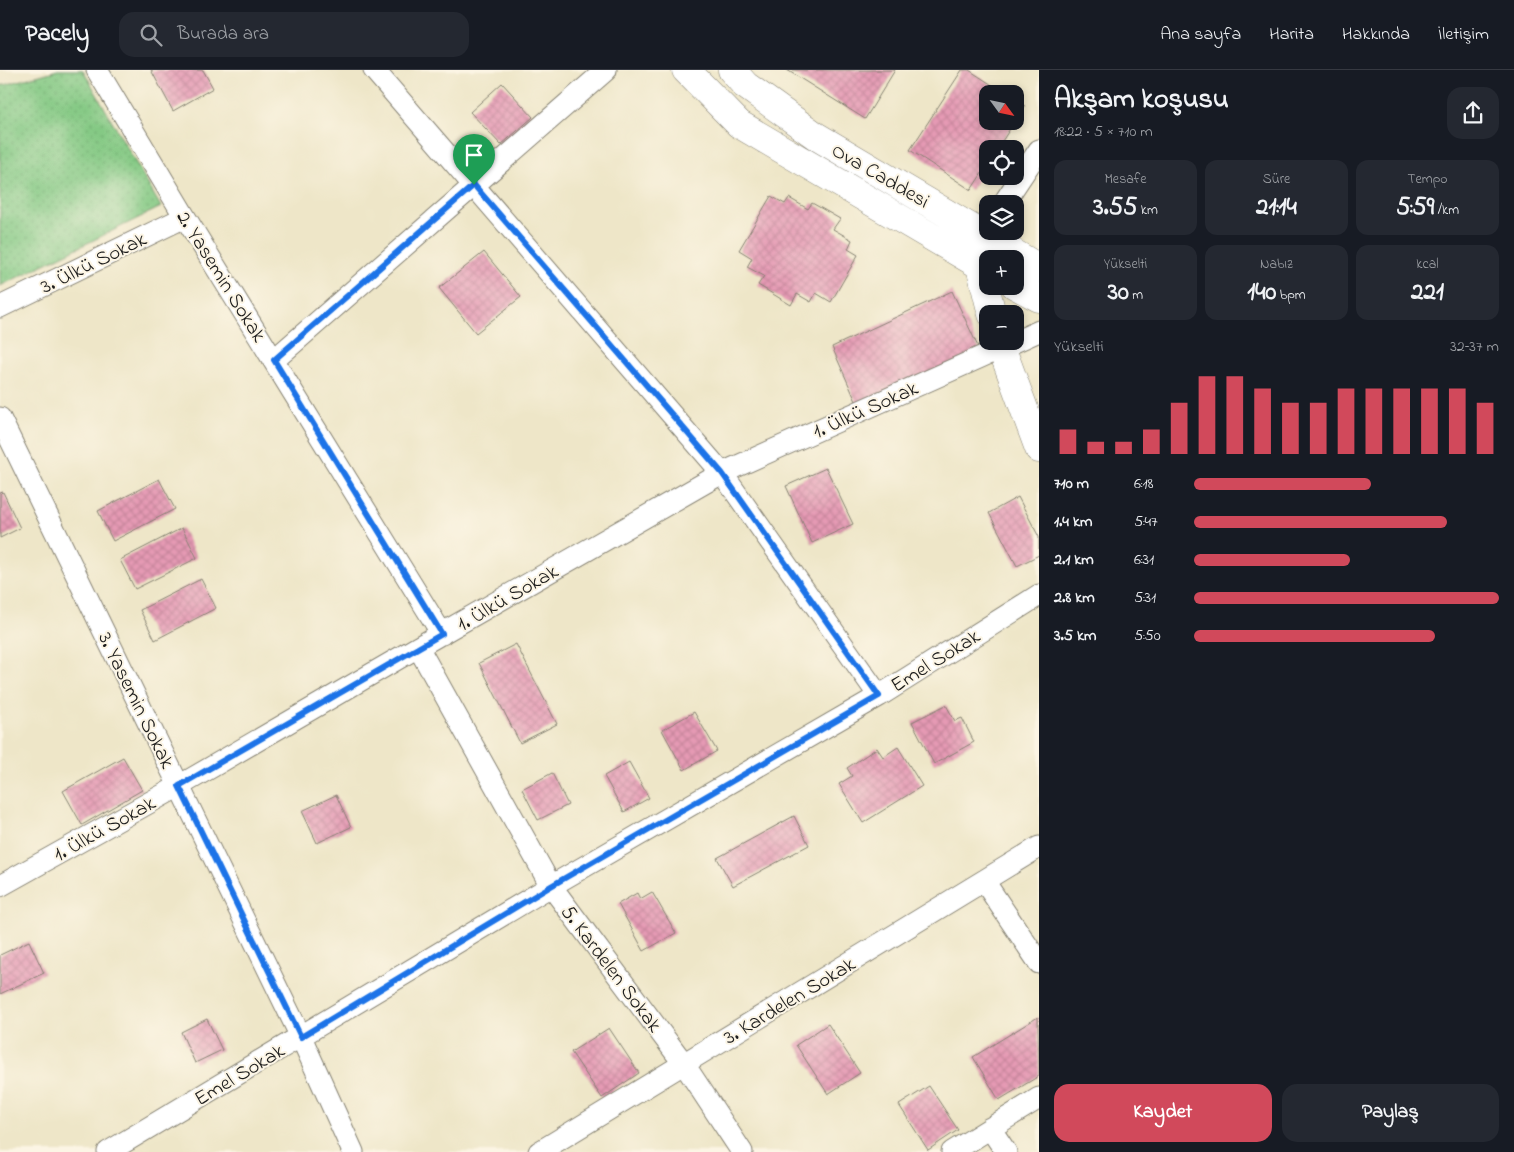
<!DOCTYPE html>
<html lang="tr">
<head>
<meta charset="utf-8">
<style>
	:root { --surface:#171b24; --page:#242831; --text:#f1f3f6; --muted:#9ea1a6; --line:#363941; --accent:#d1495b }
	body { margin:0; font-family:"Indie Flower",sans-serif; background:var(--page); color:var(--text); height:100vh; display:flex; flex-direction:column; font-size:19px; white-space:nowrap }
	* { box-sizing:border-box; margin:0 }
	p { font-size:16px; color:var(--muted) }
	.icon { flex:none; width:28px; height:28px; fill:none; stroke:currentColor; stroke-width:2; stroke-linecap:round; stroke-linejoin:round }
	.map { position:relative; flex:1; overflow:hidden }
	.side { display:flex; flex-direction:column; background:var(--surface); width:475px }
	.side>* { flex:none }
	.needle { width:32px; rotate:123deg }
	.controls { position:absolute; left:979px; top:15px; display:grid; gap:10px }
	.controls a { display:grid; place-items:center; width:45px; height:45px; border-radius:10px; background:var(--surface); box-shadow:0 2px 8px #0003; font-size:25px }
	.pin { position:absolute; display:grid; place-items:center; width:42px; height:42px; color:#fff; margin:-51px -21px; border-radius:50% 50% 50% 0; rotate:-45deg; box-shadow:0 0 5px #0007 }
	.pin .icon { rotate:45deg }
	.round { display:grid; place-items:center; flex:none; width:52px; height:52px; border-radius:15px; background:var(--page) }
	.overview { display:flex; align-items:center; justify-content:space-between; height:85px; padding:0 15px }
	h1 { font-size:28px; font-weight:700; line-height:38px }
	.metrics { display:grid; grid-template-columns:repeat(3,1fr); gap:8px; height:85px; padding:5px 15px }
	.metrics div { display:grid; align-content:center; border-radius:12px; background:var(--page); text-align:center }
	.metrics b { font-size:25px; font-weight:700 }
	.metrics small { font-size:14px; font-weight:400 }
	.metrics p { font-size:14px }
	.chart { height:140px; padding:10px 15px }
	.chart p { display:flex; justify-content:space-between }
	.chart svg { width:100%; height:90px; margin-top:5px; stroke:var(--accent); stroke-width:6 }
	.cta { display:flex; gap:10px; margin-top:auto; padding:10px 15px }
	.cta a { flex:1; height:58px; border-radius:15px; background:var(--accent); color:#fff; font-size:20px; font-weight:700; line-height:58px; text-align:center }
	.cta a+a { background:var(--page); color:var(--text) }
	ul { padding:0 15px; list-style:none; font-size:16px }
	li { display:grid; grid-template-columns:80px 60px 1fr; align-items:center; height:38px }
	li i { height:12px; border-radius:6px; background:var(--accent) }
	header { display:flex; align-items:center; gap:30px; box-sizing:border-box; height:70px; padding:0 25px; background:var(--surface); border-bottom:1px solid var(--line) }
	header strong { font-size:24px }
	nav { display:flex; gap:28px; margin-inline-start:auto; font-size:18px }
	.search { width:350px; height:45px; background:var(--page); display:flex; align-items:center; gap:12px; box-sizing:border-box; padding:0 18px; border-radius:15px; color:var(--muted); font-size:19px }
	main { display:flex; flex:1; min-height:0 }
	.map>svg:first-child { display:block }
	.green { fill:url(#green-dots); stroke:#507250 }
	.building { fill:url(#building-cross-hatch) }
	.lines { fill:none; stroke-linecap:round; stroke-linejoin:round }
	.street-casing { stroke:#858172; stroke-width:23 }
	.secondary-casing { stroke:#858172; stroke-width:29 }
	.street { stroke:#fff; stroke-width:21 }
	.secondary { stroke:#fff; stroke-width:28 }
	.route-casing { stroke:#fff; stroke-width:10 }
	.route { stroke:#1a73e8; stroke-width:6 }
	.labels { text-anchor:middle; stroke-width:4; stroke-linejoin:round; paint-order:stroke }
	.street-label { font-size:21px; fill:#1c1c1c; stroke:#fcf5e5 }
</style>
</head>
<body>
<header>
<strong>Pacely</strong>
<div class="search"><svg class="icon" aria-label="search" viewBox="0 0 24 24"><circle cx="10" cy="10" r="6"/><path d="M15 15l6 6"/></svg>Burada ara</div>
<nav><a>Ana sayfa</a><a>Harita</a><a>Hakkında</a><a>İletişim</a></nav>
</header>
<main>
<div class="map">
<svg width="1039" height="1082" viewBox="0 0 1039 1082">
	<defs>
		<pattern id="green-dots" width="8" height="8" patternUnits="userSpaceOnUse" patternTransform="scale(1.25)"><rect width="8" height="8" fill="#84c984"/><path d="M2 2h.1M6 6h.1" fill="none" stroke="#71ac71" stroke-width="1.8" stroke-linecap="round"/></pattern>
		<pattern id="building-cross-hatch" width="8" height="8" patternUnits="userSpaceOnUse" patternTransform="scale(1.25)"><rect width="8" height="8" fill="#e59ab4"/><path d="M0 0l8 8M0 8l8-8" fill="none" stroke="#c4849a"/></pattern>
	</defs>
	<rect width="100%" height="100%" fill="#fcf5e5"/>
	<filter id="ink" filterUnits="userSpaceOnUse"><feTurbulence type="fractalNoise" baseFrequency=".02" numOctaves="2"/><feDisplacementMap in="SourceGraphic" scale="10" xChannelSelector="R" yChannelSelector="G"/><feConvolveMatrix kernelMatrix="1 2 1 2 8 2 1 2 1" color-interpolation-filters="sRGB"/></filter>
	<filter id="wash" filterUnits="userSpaceOnUse"><feTurbulence type="fractalNoise" baseFrequency=".0096" numOctaves="4" result="noise"/><feDisplacementMap in="SourceGraphic" scale="20" xChannelSelector="R" yChannelSelector="G"/><feGaussianBlur stdDeviation="1.12" result="paint"/><feColorMatrix in="noise" values="0 0 0 0 0 0 0 0 0 0 0 0 0 0 0 0 0 1.4 0 .05"/><feComposite in="paint" operator="in"/></filter>
	<g filter="url(#wash)">
		<rect width="100%" height="100%" fill="#eee6c8"/>
		<path class="green" d="M58,0H83L161,137L0,216V16Z"/>
		<g id="blocks">
			<path class="building" d="M151,0H203L213,18L173,41Z
				M787,0H895L865,49Z
				M962,0H969L1006,24H988V51H1015L997,79H988V94L971,120L910,80Z
				M502,13L533,47L501,75L470,42Z
				M1015,30L1025,36L1015,51Z
				M771,126L785,134L789,128L808,139L812,133L840,149L833,159L852,170L848,179L858,185L831,232L816,223L811,232L797,224L791,235L758,215L764,206L747,197L752,188L739,180Z
				M484,182L521,227L476,263L439,218Z
				M952,221L980,281L859,338L832,277Z
				M826,398L853,454L812,473L786,416Z
				M159,409L175,439L113,471L98,441Z
				M3,422L20,458L0,468V423Z
				M1018,427L1039,467V485L1017,496L989,443Z
				M182,458L197,488L135,519L120,490Z
				M201,509L216,538L155,570L140,540Z
				M516,574L557,654L520,673L479,593Z
				M946,635L955,651L962,648L974,672L934,694L912,652Z
				M694,642L717,681L684,700L662,660Z
				M898,677L922,716L863,753L839,714L852,706L847,698L877,678L883,687Z
				M123,687L142,720L82,755L63,721Z
				M629,692L649,728L624,742L604,706Z
				M552,703L568,735L538,750L522,719Z
				M336,725L351,757L317,773L302,741Z
				M794,746L809,775L733,816L717,788Z
				M652,822L676,863L644,881L618,834L637,823L640,829Z
				M29,871L44,903L0,924V885Z
				M1038,947L1039,1006L999,1030L973,987Z
				M207,949L222,980L195,993L181,962Z
				M828,954L860,1003L828,1024L796,975Z
				M609,958L639,1003L602,1028L571,982Z
				M929,1016L958,1060L928,1080L899,1035Z"/>
		</g>
	</g>
	<g filter="url(#ink)">
		<use href="#blocks" fill-opacity="0" stroke="#858172" stroke-width="1"/>
		<g class="lines">
			<g class="street-casing">
				<path id="street" d="M97,0L185,147L442,564
					M374,0L722,403L879,626
					M1003,134L1039,80
					M0,237L185,147
					M274,290L606,0
					M0,348L301,967L353,1082
					M418,577L551,816L684,994L742,1082
					M984,811L1039,893
					M0,816L179,716L418,577L722,403L1039,261
					M990,1058L1006,1082
					M108,1082L551,816L879,626L1039,525
					M539,1082L1039,777
					M952,1082L1039,1028"/>
			</g>
			<g class="secondary-casing">
				<path id="secondary" d="M686,0L739,54L988,200
					M732,0L745,15L816,66L1039,198
					M981,182L980,196L992,244
					M1015,215L1039,228
					M999,271L1039,379"/>
			</g>
			<use href="#street" class="street"/>
			<use href="#secondary" class="secondary"/>
		</g>
	</g>
	<g class="lines" filter="url(#ink)">
		<g class="route-casing">
			<path id="route" d="M474,115L722,403L879,626L551,816L301,967L179,716L442,564L274,290Z"/>
		</g>
		<use href="#route" class="route"/>
	</g>
	<g class="labels">
		<g class="street-label">
			<text transform="translate(881 105) rotate(30)" y="7">Ova Caddesi</text>
			<text transform="translate(93 192) rotate(-26)" y="7">3. Ülkü Sokak</text>
			<text transform="translate(222 206) rotate(58)" y="7">2. Yasemin Sokak</text>
			<text transform="translate(865 339) rotate(-24)" y="7">1. Ülkü Sokak</text>
			<text transform="translate(507 527) rotate(-30)" y="7">1. Ülkü Sokak</text>
			<text transform="translate(935 590) rotate(-32)" y="7">Emel Sokak</text>
			<text transform="translate(137 630) rotate(64)" y="7">3. Yasemin Sokak</text>
			<text transform="translate(104 758) rotate(-29)" y="7">1. Ülkü Sokak</text>
			<text transform="translate(612 898) rotate(53)" y="7">5. Kardelen Sokak</text>
			<text transform="translate(789 930) rotate(-31)" y="7">3. Kardelen Sokak</text>
			<text transform="translate(239 1004) rotate(-31)" y="7">Emel Sokak</text>
		</g>
	</g>
</svg>
<div class="controls">
<a><svg class="needle" viewBox="-14 -14 28 28"><path d="M0-13l5 13h-10z" fill="#e53935"/><path d="M0 13l5-13h-10z" fill="#9ea1a6"/></svg></a>
<a><svg class="icon" aria-label="locate" viewBox="0 0 24 24"><circle cx="12" cy="12" r="6"/><path d="M12 2v4M12 18v4M2 12h4M18 12h4"/></svg></a>
<a><svg class="icon" aria-label="layers" viewBox="0 0 24 24"><path d="M12 4l9 5-9 5-9-5zM3 14l9 5 9-5"/></svg></a>
<a>+</a>
<a>−</a>
</div>
<div class="pin" style="left:474px;top:115px;background:#1e9e55"><svg class="icon" aria-label="arrive" viewBox="0 0 24 24"><path d="M6 21V4h12l-3 4 3 4H6"/></svg></div>
</div>
<section class="side">
<div class="overview"><div><h1>Akşam koşusu</h1><p>18:22 · 5 × 710 m</p></div><a class="round"><svg class="icon" aria-label="share" viewBox="0 0 24 24"><path d="M12 15V3M7 8l5-5 5 5M5 13v7h14v-7"/></svg></a></div>
<div class="metrics">
<div><p>Mesafe</p><b>3.55<small> km</small></b></div>
<div><p>Süre</p><b>21:14</b></div>
<div><p>Tempo</p><b>5:59<small> /km</small></b></div>
</div>
<div class="metrics">
<div><p>Yükselti</p><b>30<small> m</small></b></div>
<div><p>Nabız</p><b>140<small> bpm</small></b></div>
<div><p>kcal</p><b>221</b></div>
</div>
<div class="chart"><p><span>Yükselti</span>32–37 m</p>
<svg viewBox="0 0 160 44" preserveAspectRatio="none"><path d="M5 44V32M15 44V38M25 44V38M35 44V32M45 44V19M55 44V6M65 44V6M75 44V12M85 44V19M95 44V19M105 44V12M115 44V12M125 44V12M135 44V12M145 44V12M155 44V19"/></svg>
</div>
<ul>
<li><b>710 m</b>6:18<i style="width:58%"></i></li>
<li><b>1.4 km</b>5:47<i style="width:83%"></i></li>
<li><b>2.1 km</b>6:31<i style="width:51%"></i></li>
<li><b>2.8 km</b>5:31<i style="width:100%"></i></li>
<li><b>3.5 km</b>5:50<i style="width:79%"></i></li>
</ul>
<div class="cta"><a>Kaydet</a><a>Paylaş</a></div>
</section>
</main>
</body>
</html>
